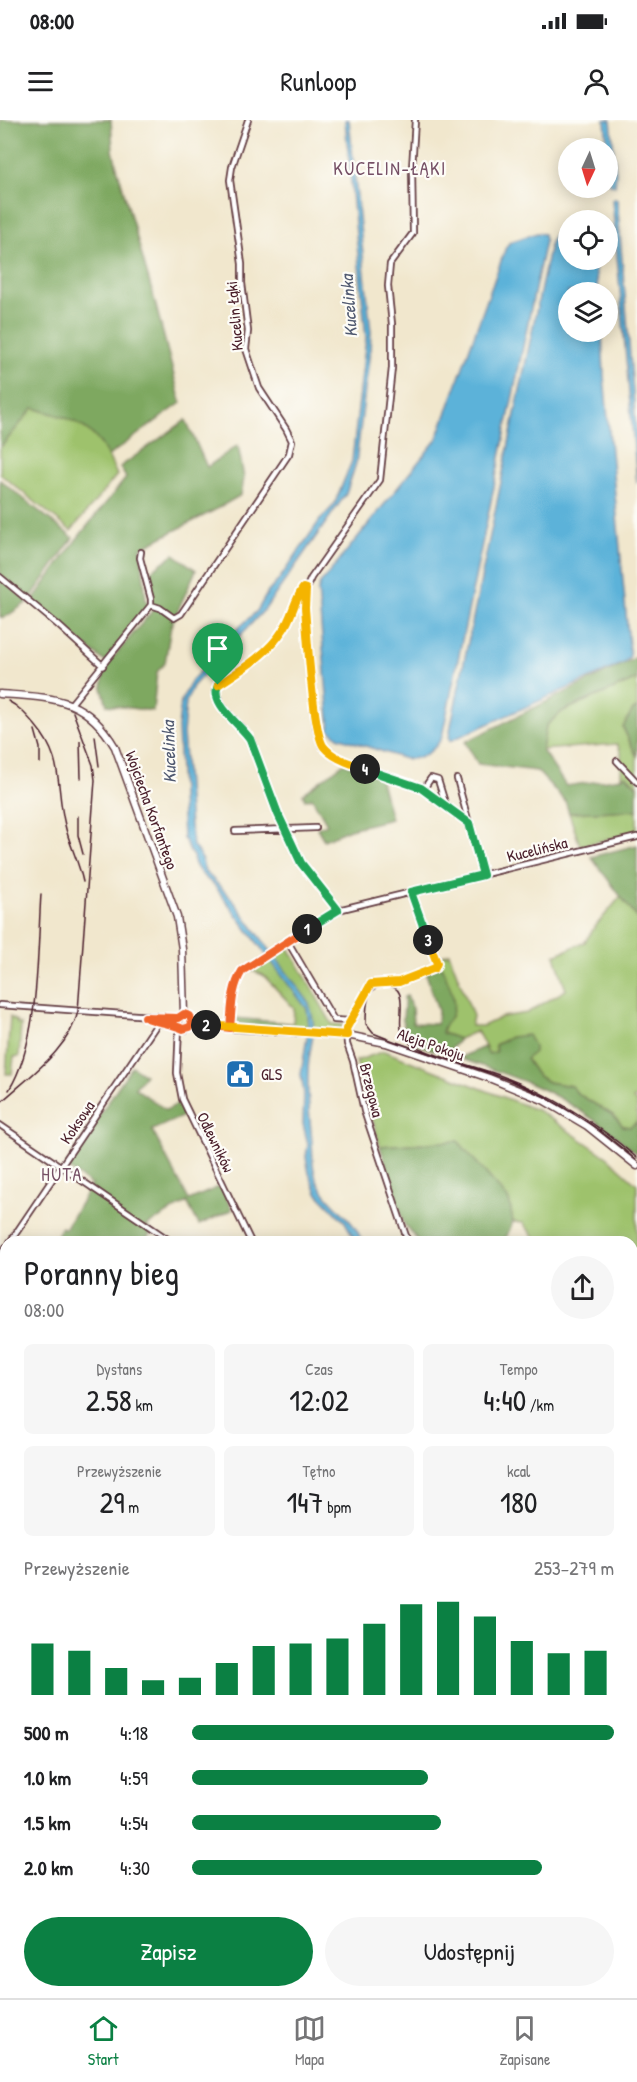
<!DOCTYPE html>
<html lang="pl">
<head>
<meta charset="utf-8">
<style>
	:root { --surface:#fff; --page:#f6f6f6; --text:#202124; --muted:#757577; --line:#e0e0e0; --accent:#0b8043 }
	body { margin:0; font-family:"Patrick Hand",sans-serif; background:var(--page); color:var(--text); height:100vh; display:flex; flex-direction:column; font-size:22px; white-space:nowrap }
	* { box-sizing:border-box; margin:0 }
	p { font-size:20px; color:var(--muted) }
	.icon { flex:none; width:33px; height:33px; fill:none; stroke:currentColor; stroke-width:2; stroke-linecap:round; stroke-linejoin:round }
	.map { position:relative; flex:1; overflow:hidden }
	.details { position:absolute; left:0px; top:1116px; width:638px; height:762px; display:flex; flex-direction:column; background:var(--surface); border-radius:18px 18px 0 0; box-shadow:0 3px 15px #0003 }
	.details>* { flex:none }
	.needle { width:39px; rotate:184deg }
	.controls { position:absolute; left:558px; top:18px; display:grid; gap:12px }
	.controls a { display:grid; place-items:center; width:60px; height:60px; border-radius:50%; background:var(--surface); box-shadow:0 3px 15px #0003; font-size:30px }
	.pin { position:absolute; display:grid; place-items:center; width:51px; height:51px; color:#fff; margin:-62px -26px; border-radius:50% 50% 50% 0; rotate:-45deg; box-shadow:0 0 6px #0007 }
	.pin .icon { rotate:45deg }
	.km { position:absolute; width:30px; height:30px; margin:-15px; border-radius:50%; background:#222; color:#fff; font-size:16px; line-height:30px; text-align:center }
	.round { display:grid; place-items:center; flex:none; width:63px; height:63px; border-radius:32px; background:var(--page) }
	.summary { display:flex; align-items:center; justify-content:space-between; height:102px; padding:0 24px }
	h1 { font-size:33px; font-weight:600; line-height:45px }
	.metrics { display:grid; grid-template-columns:repeat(3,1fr); gap:9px; height:102px; padding:6px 24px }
	.metrics div { display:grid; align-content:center; border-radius:9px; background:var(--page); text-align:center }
	.metrics b { font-size:30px; font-weight:600 }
	.metrics small { font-size:16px; font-weight:400 }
	.metrics p { font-size:16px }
	.chart { height:168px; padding:12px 24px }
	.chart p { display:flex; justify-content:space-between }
	.chart svg { width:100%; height:108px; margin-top:6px; stroke:var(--accent); stroke-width:6 }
	.cta { display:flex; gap:12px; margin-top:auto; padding:12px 24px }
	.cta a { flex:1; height:69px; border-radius:36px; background:var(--accent); color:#fff; font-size:24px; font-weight:600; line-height:69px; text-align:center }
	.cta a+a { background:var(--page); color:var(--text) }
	ul { padding:0 24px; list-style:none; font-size:20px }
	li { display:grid; grid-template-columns:96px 72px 1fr; align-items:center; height:45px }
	li i { height:15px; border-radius:8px; background:var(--accent) }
	.status { display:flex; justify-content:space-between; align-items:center; height:42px; padding:0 30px; background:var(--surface); direction:ltr }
	.status svg { height:16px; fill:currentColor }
	header { display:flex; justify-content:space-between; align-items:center; height:78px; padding:0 24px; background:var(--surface); font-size:27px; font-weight:600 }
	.dock { display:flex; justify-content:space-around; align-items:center; height:84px; border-top:2px solid var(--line); background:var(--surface); font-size:16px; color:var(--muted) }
	.dock a { display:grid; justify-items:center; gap:3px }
	.dock .on { color:var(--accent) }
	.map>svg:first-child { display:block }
	.green { fill:#9ec26c; stroke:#74704c; stroke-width:1.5 }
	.forest { fill:#7ea860; stroke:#646446; stroke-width:1.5 }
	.water { fill:#5cb2d9; stroke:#536882; stroke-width:1.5 }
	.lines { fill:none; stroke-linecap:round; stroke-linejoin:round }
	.street-casing { stroke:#633d43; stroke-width:8 }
	.secondary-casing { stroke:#633d43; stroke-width:9 }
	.street { stroke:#fff; stroke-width:4.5 }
	.secondary { stroke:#fff; stroke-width:6 }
	.tram { stroke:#4a1f2b; stroke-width:1.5 }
	.rail { stroke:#4a1f2b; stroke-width:1.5 }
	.split-1-casing { stroke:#fff; stroke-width:12 }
	.split-2-casing { stroke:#fff; stroke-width:12 }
	.split-3-casing { stroke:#fff; stroke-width:12 }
	.split-4-casing { stroke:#fff; stroke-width:12 }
	.split-5-casing { stroke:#fff; stroke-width:12 }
	.split-1 { stroke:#22a559; stroke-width:8 }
	.split-2 { stroke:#f0652b; stroke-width:8 }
	.split-3 { stroke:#f5b400; stroke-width:8 }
	.split-4 { stroke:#22a559; stroke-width:8 }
	.split-5 { stroke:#f5b400; stroke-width:8 }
	.labels { text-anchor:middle; stroke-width:4.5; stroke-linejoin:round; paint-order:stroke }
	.street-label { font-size:16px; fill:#4a1f2b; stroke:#fdfcf7 }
	.poi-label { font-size:16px; fill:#4a1f2b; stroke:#fdfcf7; text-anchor:start }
	.neighbourhood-label { font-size:18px; letter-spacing:1.5px; fill:#765066; stroke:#fdfcf7 }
	.water-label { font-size:18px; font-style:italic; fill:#515a71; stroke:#fdfcf7 }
</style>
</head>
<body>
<div class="status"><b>08:00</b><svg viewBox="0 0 49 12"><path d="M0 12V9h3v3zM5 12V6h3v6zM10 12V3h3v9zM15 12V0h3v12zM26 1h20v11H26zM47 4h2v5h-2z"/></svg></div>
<header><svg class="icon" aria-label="menu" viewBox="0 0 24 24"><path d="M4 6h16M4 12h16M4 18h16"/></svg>Runloop<svg class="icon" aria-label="person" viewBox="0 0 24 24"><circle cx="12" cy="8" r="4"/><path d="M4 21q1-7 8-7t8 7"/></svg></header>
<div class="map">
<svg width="637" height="1878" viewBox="0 0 637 1878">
	<rect width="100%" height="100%" fill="#fdfcf7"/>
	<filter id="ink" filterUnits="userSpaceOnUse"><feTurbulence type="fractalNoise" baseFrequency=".0167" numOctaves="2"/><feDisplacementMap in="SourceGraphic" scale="12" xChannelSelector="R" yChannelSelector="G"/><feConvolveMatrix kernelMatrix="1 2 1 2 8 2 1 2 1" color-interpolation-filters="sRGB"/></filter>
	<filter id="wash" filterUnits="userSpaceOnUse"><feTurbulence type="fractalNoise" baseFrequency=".008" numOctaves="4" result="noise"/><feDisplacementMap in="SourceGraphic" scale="24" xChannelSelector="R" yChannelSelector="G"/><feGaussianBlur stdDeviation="1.35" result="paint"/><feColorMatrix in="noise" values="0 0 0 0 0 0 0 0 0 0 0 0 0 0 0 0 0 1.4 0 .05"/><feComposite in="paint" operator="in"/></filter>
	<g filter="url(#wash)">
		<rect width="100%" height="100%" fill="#f1e7cd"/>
		<path class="green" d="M33,288C58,295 88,301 102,325C108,334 112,345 117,355L71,411L0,354V328Z
			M637,559V588L633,590L623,608L637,637V666L626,655L621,658V633L617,624L542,630L546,606L563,591Z
			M637,690V712L580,726L569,693Z
			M621,776L637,797V977L633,979L637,983V1002L630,1007L623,1006L613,995L578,974L571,966L548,962L537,955L511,917L495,925L496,932L489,934L477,911L459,919L442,913L443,906L452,895L441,845L437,837L449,833L473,896L471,906H483L502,897L527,893L566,870L555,835L585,822L594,808Z
			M288,826L332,904L343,905L341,910L286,906L287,903H293L294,888L263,855L250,850L254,846Z
			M10,897L17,902V904H21L19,937H14L12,954H6Z
			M384,931L539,991L607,1037L637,1064V1133L632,1139V1122H538L523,1103L513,1102L509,1080L458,1021L380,1026L356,941Z"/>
		<path class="forest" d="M0,0H111L113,30L117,47L155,182L181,283L108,336C92,303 66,297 33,288L0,328Z
			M186,300L207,347L238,325L244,358L241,375L213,391L141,428L146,481L151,485L105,542L32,481L76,420L126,358L120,347Z
			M0,360L73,418L30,479L0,455Z
			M174,434L196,450L171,506L165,543L157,552L153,591L107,585L102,568L105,547L153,490L147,454Z
			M0,458L28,482L4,498L0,497Z
			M637,537V559L563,591L546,606L542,630L566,666L621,658L626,655L637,666V690L569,693L565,681L537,651L478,644L465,622Z
			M637,588V637L623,607L633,590Z
			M344,643L380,657L391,699L350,709L324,720L317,708L327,704L312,678L305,680L303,674Z
			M637,725V798L591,737Z
			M441,845C447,859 459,882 451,896C448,903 443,904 442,913L459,919L447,934C435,930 409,926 404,912C401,902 405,888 404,877L407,876L412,889L413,903L437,904L438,891L426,853Z
			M235,898L287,903L286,908L239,904Z
			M528,915L534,926V932L526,939L537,955L548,962L571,966L578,974L613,995L623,1006L630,1007L637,1002V1034C607,1008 570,981 533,965C509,955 484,947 459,938L484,927L489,934L496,932L495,925L511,917Z
			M132,946L145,955L135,968L166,990L180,983L186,995L152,1010L189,1080L221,1066L232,1090L199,1105L187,1082L146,1106L152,1111L144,1122H59L56,1118L61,1107L65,1109L91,1065L65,1046Z
			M458,1021L509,1080L513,1102L506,1118L496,1122H419L404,1104L380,1026Z"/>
		<path class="water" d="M345,0H349L371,212L370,230L356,343L346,374L265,489L193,566L186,582L183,613L190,706L193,726L200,735L205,751L232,779L308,881C320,913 308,924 308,953C307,976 310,1000 312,1022C313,1032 312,1041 314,1050C319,1081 353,1093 362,1122H356L345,1102L317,1073L309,1053L306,1037L308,1024L303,1004L304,974L301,954L309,905L307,889L214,765C205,758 194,749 193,736L189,731L185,720L183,719L178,607L181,581L192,560L225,526L232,514L257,491L268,472L278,461L320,400L334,385L352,341L366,218Z
			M605,0H611L616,53L615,66L610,64Z
			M615,78L617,79L637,320V363L612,79Z
			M568,108V140H594L598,171L568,172V212H602L604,256L630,536L624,543L450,621L449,618L451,605L550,124C553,113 557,111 568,108Z
			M537,113L544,114L545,121L442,617C435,631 421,640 405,639L338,617L330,610L318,470L320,464L437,319L506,127L510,122Z"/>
	</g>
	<g filter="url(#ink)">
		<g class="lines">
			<g class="street-casing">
				<path id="street" d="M415,0L412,48L413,113L390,144L388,166L392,204V248L380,360L311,458L306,469L305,488L316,606L322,626L336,638L421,668L469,703
					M0,457L58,505L103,546
					M306,469L303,468C294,481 292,497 283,510C267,534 241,550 218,565L216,571C221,592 239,601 250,619L278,694L301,743L338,790
					M151,485L160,488L174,498L181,494L289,334L292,321L286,309L259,268L246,229L248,211L242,163V144L230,60L232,47L248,0
					M71,584L151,485V479L140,438L141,432
					M617,641L637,662
					M457,659L483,755
					M423,670L431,658L438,660L446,686
					M235,711L316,708
					M288,822L334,900L350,901
					M0,885L178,898
					M148,898L158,903L178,905
					M179,907L177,953L182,979L251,1122
					M230,908C232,888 231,869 242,851L338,790L637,717
					M0,1005L172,1122
					M10,1122L159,901L165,898
					M408,1122L364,991L353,941L347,924L346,909L371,864L399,862L435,848L437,843L411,772
					M0,1136L6,1127
					M0,1280L6,1284
					M632,1374L637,1361
					M632,1460L637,1462
					M632,1591L637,1597
					M0,1667L6,1658
					M0,1774L6,1765
					M468,1872V1878"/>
			</g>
			<g class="secondary-casing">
				<path id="secondary" d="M0,574C53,578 85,576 115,627L177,797L182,829L184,894
					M184,894L178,898L179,907L186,909L192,903
					M192,903L230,908L347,915L386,923L489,958L543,980L587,1006L637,1046
					M0,1869L14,1878"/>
			</g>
			<use href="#street" class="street"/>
			<use href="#secondary" class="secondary"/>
			<path class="tram" d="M637,1038C596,1002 550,974 499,955C471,945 437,938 411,924C406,920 402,915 401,909C398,893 411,861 380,867C375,868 371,871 369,876C366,884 366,896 366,904L373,913C418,932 467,944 513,962C558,981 600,1008 637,1041"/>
			<path class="rail" d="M8,581C20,587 27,596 35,605C65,640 55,665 65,705C69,724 79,742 83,762
				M35,610L40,628V643
				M95,616L99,646
				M80,621L81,658
				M78,696V715L83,734
				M9,970C40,919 37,833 41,774
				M0,983C28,957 70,929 78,891L95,660L93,645L73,592
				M632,1192L637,1176
				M0,1343L6,1347
				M0,1480L6,1485
				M0,1494L6,1497"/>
		</g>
	</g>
	<g class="lines" filter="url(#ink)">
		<g class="split-1-casing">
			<path id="split-1" d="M218,565C209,583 241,605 250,619L278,694L301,743L338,790L307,809"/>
		</g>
		<g class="split-2-casing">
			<path id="split-2" d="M206,905L192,903L190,896L184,894L178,898L145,897C158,903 171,903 183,909L190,907L192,903L230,908C232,888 231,869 242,851L307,809"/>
		</g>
		<g class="split-3-casing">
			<path id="split-3" d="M206,905L347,915L346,909L371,864L399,862L435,848L437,843L428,820"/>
		</g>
		<g class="split-4-casing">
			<path id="split-4" d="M365,649L421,668L469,703L483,755L411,772L428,820"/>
		</g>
		<g class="split-5-casing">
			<path id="split-5" d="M218,565C241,550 268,534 283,510C292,497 294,481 303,468L306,469L305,488C307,510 313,615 324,627C334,639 350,643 365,649"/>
		</g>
		<use href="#split-1" class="split-1"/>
		<use href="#split-2" class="split-2"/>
		<use href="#split-3" class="split-3"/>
		<use href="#split-4" class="split-4"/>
		<use href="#split-5" class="split-5"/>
	</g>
	<defs>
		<g id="civic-square" transform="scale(1.5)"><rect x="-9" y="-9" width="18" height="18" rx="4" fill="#1f6fb2" stroke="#fdfcf7"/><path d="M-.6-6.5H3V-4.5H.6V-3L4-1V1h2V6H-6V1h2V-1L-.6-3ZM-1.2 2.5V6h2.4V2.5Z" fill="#fff"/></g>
	</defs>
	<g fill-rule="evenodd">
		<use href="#civic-square" x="240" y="954"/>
	</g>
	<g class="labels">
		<g class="street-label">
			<text transform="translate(234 196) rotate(-95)" y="6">Kucelin Łąki</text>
			<text transform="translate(152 690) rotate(70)" y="6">Wojciecha Korfantego</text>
			<text transform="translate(537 729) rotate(-14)" y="6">Kucelińska</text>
			<text transform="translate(431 924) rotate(19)" y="6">Aleja Pokoju</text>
			<text transform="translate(372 970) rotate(76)" y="6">Brzegowa</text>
			<text transform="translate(77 1002) rotate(-56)" y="6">Koksowa</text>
			<text transform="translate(216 1022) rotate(64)" y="6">Odlewników</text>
		</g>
		<g class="poi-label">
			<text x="261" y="960">GLS</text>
		</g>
		<g class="neighbourhood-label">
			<text x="390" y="55">KUCELIN-ŁĄKI</text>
			<text x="62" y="1061">HUTA</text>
		</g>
		<g class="water-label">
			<text transform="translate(349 186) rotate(-94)" y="6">Kucelinka</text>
			<text transform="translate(169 632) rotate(-92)" y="6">Kucelinka</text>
		</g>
	</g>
</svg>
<div class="controls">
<a><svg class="needle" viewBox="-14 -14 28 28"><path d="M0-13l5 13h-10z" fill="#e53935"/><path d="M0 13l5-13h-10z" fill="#757577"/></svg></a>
<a><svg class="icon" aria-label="locate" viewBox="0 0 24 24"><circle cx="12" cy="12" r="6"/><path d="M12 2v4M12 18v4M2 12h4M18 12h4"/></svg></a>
<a><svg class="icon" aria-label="layers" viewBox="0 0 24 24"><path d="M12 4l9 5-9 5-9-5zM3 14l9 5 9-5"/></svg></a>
</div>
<div class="pin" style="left:218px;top:565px;background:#1e9e55"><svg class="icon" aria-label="arrive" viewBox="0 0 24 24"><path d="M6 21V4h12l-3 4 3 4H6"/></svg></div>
<b class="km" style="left:307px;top:809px">1</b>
<b class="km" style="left:206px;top:905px">2</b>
<b class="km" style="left:428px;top:820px">3</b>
<b class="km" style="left:365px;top:649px">4</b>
<section class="details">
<div class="summary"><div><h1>Poranny bieg</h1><p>08:00</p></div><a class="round"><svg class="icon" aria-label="share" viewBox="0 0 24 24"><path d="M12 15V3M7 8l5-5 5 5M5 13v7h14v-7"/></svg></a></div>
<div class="metrics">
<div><p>Dystans</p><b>2.58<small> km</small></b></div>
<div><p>Czas</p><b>12:02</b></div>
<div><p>Tempo</p><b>4:40<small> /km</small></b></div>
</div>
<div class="metrics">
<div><p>Przewyższenie</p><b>29<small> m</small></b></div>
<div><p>Tętno</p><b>147<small> bpm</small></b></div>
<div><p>kcal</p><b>180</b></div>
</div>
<div class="chart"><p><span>Przewyższenie</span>253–279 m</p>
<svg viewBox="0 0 160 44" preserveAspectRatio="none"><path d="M5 44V23M15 44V26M25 44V33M35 44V38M45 44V37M55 44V31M65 44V24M75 44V23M85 44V21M95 44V15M105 44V7M115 44V6M125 44V12M135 44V22M145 44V27M155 44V26"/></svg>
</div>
<ul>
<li><b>500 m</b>4:18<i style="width:100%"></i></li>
<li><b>1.0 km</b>4:59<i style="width:56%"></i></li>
<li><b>1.5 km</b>4:54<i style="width:59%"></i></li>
<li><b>2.0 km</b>4:30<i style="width:83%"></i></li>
</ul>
<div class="cta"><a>Zapisz</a><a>Udostępnij</a></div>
</section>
</div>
<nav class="dock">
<a class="on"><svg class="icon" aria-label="home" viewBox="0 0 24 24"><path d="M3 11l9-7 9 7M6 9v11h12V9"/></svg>Start</a>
<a><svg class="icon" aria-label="map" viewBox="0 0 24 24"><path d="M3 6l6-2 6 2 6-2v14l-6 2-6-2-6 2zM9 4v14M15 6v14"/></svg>Mapa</a>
<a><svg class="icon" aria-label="saved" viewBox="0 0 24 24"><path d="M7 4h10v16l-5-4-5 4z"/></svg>Zapisane</a>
</nav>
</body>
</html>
